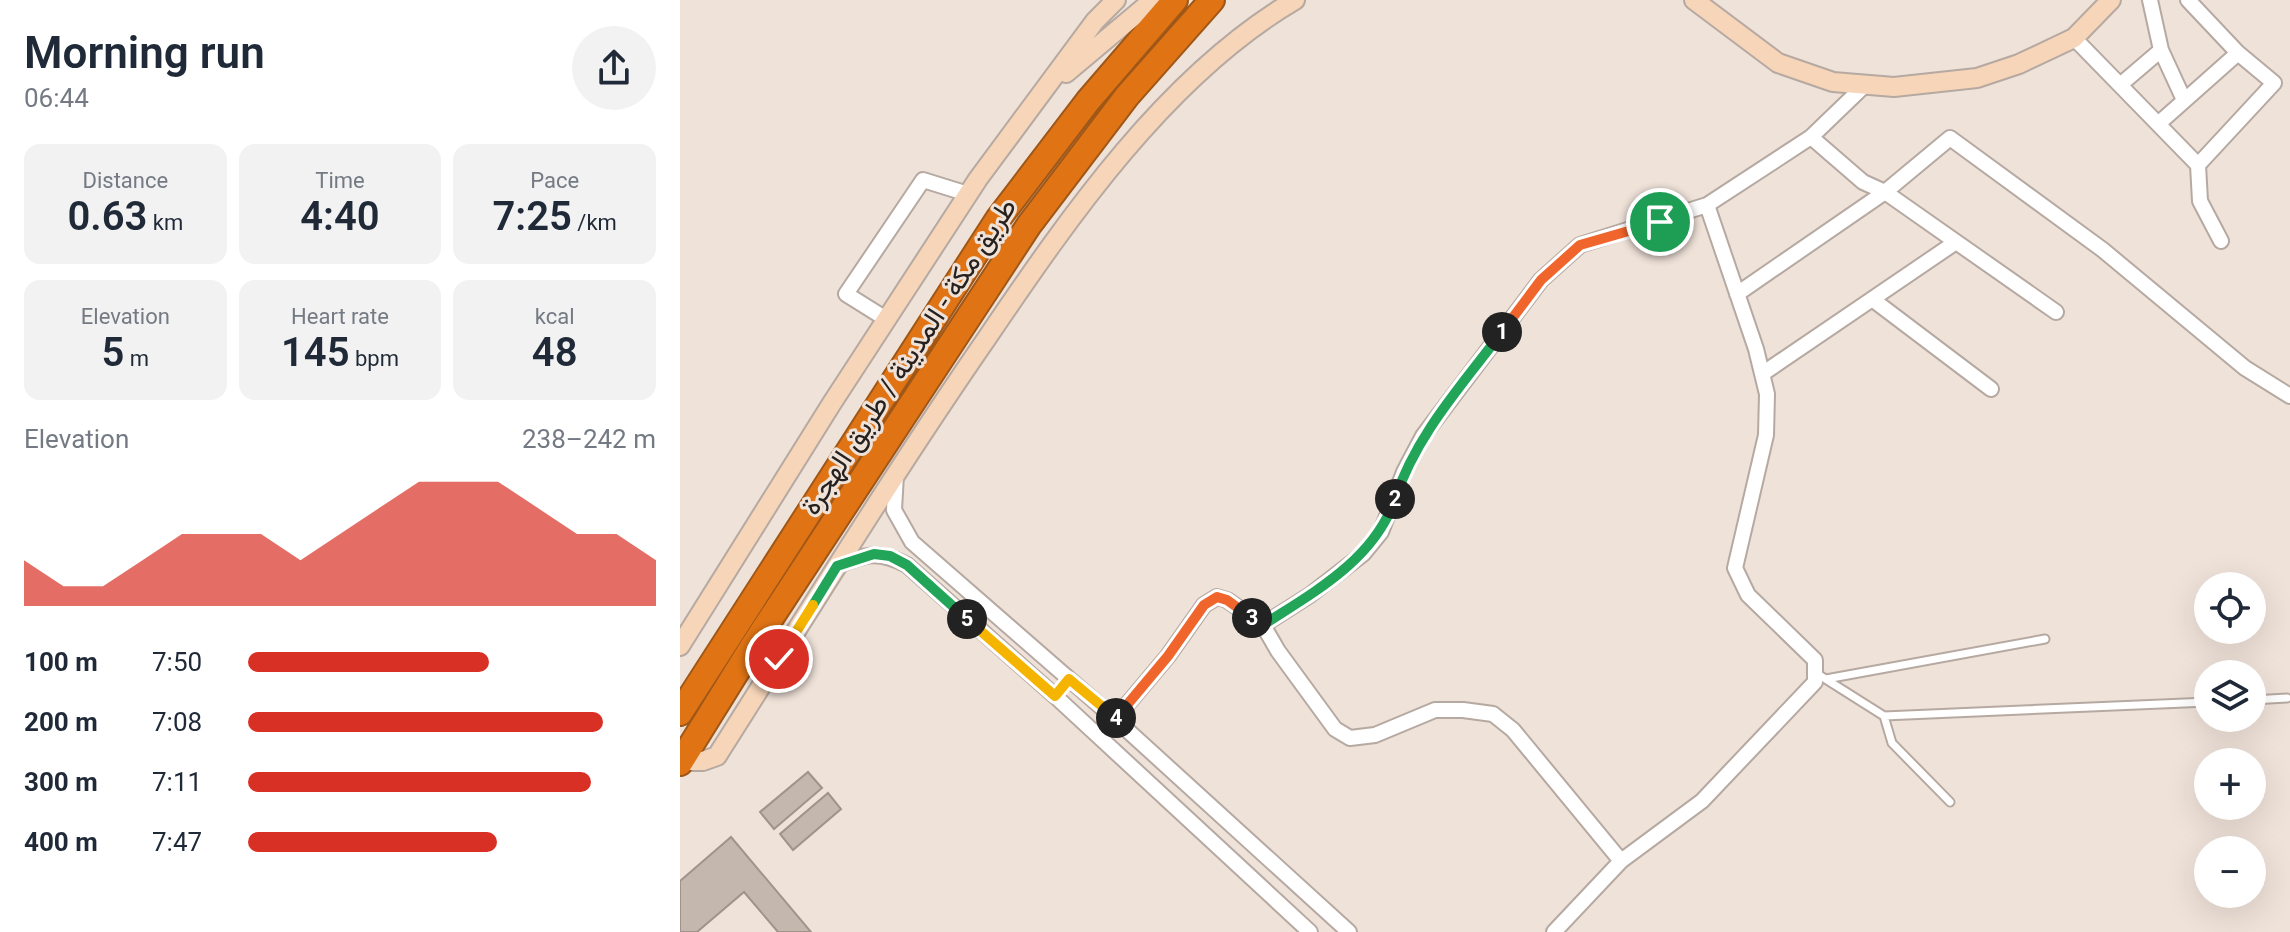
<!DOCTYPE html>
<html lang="en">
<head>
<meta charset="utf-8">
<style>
	:root { --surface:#fff; --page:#f2f2f3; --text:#1f2937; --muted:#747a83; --accent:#d93025 }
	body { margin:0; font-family:Roboto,Vazirmatn,sans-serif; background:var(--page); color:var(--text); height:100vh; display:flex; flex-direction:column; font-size:30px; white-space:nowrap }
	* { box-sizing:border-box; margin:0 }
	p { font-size:26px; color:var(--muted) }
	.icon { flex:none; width:44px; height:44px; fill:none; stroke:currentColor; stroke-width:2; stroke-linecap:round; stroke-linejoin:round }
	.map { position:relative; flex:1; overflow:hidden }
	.side { display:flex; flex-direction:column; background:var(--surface); width:680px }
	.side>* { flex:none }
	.controls { position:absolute; left:1514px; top:572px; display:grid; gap:16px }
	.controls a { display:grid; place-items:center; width:72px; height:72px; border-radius:50%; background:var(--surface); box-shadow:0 8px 32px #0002; font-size:40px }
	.pin { position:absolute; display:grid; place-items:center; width:68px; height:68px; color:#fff; margin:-34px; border:4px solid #fff; border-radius:50%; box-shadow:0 2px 8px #0007 }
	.km { position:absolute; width:40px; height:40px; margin:-20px; border-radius:50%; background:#222; color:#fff; font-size:22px; line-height:40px; text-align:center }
	.round { display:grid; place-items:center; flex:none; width:84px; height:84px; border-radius:42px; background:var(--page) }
	.overview { display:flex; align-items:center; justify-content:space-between; height:136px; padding:0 24px }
	h1 { font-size:44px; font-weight:600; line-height:60px }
	.figures { display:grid; grid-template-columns:repeat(3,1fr); gap:12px; height:136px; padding:8px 24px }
	.figures div { display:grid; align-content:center; border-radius:16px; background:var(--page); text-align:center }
	.figures b { font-size:40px; font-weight:600 }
	.figures small { font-size:22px; font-weight:400 }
	.figures p { font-size:22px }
	.chart { height:224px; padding:16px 24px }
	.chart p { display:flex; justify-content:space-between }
	.chart svg { width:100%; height:144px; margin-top:8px; fill:var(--accent); opacity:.7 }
	ul { padding:0 24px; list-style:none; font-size:26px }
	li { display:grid; grid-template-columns:128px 96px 1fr; align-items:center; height:60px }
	li i { height:20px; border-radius:10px; background:var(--accent) }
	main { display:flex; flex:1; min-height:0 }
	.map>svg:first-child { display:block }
	.building { fill:#c4b7ae; stroke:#a0938c; stroke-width:2 }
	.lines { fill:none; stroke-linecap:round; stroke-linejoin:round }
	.lane-casing { stroke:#b6a9a1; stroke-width:11 }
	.street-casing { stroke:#b6a9a1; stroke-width:18 }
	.secondary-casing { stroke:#b6a9a1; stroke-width:22 }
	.highway-casing { stroke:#9f5718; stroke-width:28 }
	.lane { stroke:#fff; stroke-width:7 }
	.street { stroke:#fff; stroke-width:14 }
	.secondary { stroke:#f6d5b9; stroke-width:18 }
	.highway { stroke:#e07415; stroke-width:24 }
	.split-1-casing { stroke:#fff; stroke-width:16 }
	.split-2-casing { stroke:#fff; stroke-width:16 }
	.split-3-casing { stroke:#fff; stroke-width:16 }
	.split-4-casing { stroke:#fff; stroke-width:16 }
	.split-5-casing { stroke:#fff; stroke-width:16 }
	.split-6-casing { stroke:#fff; stroke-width:16 }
	.split-7-casing { stroke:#fff; stroke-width:16 }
	.split-1 { stroke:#f0652b; stroke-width:10 }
	.split-2 { stroke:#22a559; stroke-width:10 }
	.split-3 { stroke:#22a559; stroke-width:10 }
	.split-4 { stroke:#f0652b; stroke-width:10 }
	.split-5 { stroke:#f5b400; stroke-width:10 }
	.split-6 { stroke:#22a559; stroke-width:10 }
	.split-7 { stroke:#f5b400; stroke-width:10 }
	.labels { text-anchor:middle; stroke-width:6; stroke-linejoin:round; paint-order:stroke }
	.street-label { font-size:28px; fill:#26211e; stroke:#efe2d9 }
</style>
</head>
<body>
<main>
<section class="side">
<div class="overview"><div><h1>Morning run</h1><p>06:44</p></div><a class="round"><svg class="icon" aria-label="share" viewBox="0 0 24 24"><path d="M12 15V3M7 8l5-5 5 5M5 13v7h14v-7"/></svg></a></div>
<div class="figures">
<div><p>Distance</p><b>0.63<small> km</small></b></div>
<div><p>Time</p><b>4:40</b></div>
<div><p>Pace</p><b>7:25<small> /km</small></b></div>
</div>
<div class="figures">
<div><p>Elevation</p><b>5<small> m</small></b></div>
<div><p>Heart rate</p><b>145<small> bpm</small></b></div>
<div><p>kcal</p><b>48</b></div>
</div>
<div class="chart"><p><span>Elevation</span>238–242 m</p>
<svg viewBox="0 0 160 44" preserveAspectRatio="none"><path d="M0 44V30L10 38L20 38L30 30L40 22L50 22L60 22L70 30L80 22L90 14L100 6L110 6L120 6L130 14L140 22L150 22L160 30V44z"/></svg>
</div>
<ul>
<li><b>100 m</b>7:50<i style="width:59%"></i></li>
<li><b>200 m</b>7:08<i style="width:87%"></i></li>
<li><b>300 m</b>7:11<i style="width:84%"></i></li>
<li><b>400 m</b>7:47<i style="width:61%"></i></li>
</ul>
</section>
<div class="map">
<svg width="1610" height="932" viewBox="0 0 1610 932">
	<rect width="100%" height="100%" fill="#efe2d9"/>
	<path class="building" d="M128,772L142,788L94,829L80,812Z
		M148,793L161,809L113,850L100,834Z
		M51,837L131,932H98L64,892L17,932H0V881Z"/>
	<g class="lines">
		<g class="lane-casing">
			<path id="lane" d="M1136,673L1204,716L1528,702
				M1146,679L1365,639
				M1572,700L1607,698
				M1204,716L1212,743L1270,802"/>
		</g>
		<g class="street-casing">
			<path id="street" d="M1470,0L1481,50
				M1508,0L1558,53L1594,83L1518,165
				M1394,38L1518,165L1520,201L1541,241
				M1440,85L1481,50L1504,100
				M1478,124L1558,53
				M1131,137L1183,182L1205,192L1376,312
				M1057,294L1205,192L1270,138L1423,250L1565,368L1610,396
				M1192,299L1311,389
				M206,319L166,294L243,180L288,194
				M1082,374L1276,242
				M216,474L214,510L232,542L435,719L669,932
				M157,566C186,554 198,550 227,565L375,696L630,932
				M583,625L630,595L683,554L701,532L724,472L743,436L861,280L900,245L1027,205L1131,137L1185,85
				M435,719L488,656L524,605L537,597L547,600L583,625L598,651L655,729L670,738L695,735L755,710H783L813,714L833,730L941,861
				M874,932L941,861L1022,801L1135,682V660L1068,595L1055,568L1086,435L1087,394L1076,349L1027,205"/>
		</g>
		<g class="secondary-casing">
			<path id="secondary" d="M1014,0L1098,63L1153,82L1214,87L1297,78L1339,64L1394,38L1431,0
				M386,73L473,0
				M0,646L152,403L298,179L415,21L436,0
				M0,761H23L37,756C126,616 213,474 307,338C389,217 487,75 615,0"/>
		</g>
		<g class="highway-casing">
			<path id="highway" d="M0,713L318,219L408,101L495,0
				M0,763L72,647L349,225L447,96L532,0"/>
		</g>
		<use href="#lane" class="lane"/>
		<use href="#street" class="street"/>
		<use href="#secondary" class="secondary"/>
		<use href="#highway" class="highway"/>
	</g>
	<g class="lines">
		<g class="split-1-casing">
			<path id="split-1" d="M822,332L861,280L900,245L980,222"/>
		</g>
		<g class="split-2-casing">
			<path id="split-2" d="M715,499C736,435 782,385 822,332"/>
		</g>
		<g class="split-3-casing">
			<path id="split-3" d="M572,618L583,625C634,592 694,560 715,499"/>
		</g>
		<g class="split-4-casing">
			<path id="split-4" d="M436,718L488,656L524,605L537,597L547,600L572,618"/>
		</g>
		<g class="split-5-casing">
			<path id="split-5" d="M287,619L375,696L389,679L436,718"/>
		</g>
		<g class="split-6-casing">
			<path id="split-6" d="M133,605L157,566L194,554L210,556L227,565L287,619"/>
		</g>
		<g class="split-7-casing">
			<path id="split-7" d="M99,659L133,605"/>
		</g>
		<use href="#split-1" class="split-1"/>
		<use href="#split-2" class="split-2"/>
		<use href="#split-3" class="split-3"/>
		<use href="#split-4" class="split-4"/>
		<use href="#split-5" class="split-5"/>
		<use href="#split-6" class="split-6"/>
		<use href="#split-7" class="split-7"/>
	</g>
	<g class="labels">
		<g class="street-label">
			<text transform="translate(228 356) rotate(-57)" y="10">طريق مكة - المدينة / طريق الهجرة</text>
		</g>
	</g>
</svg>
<div class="controls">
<a><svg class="icon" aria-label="locate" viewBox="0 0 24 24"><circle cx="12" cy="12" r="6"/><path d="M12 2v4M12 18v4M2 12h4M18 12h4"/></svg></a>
<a><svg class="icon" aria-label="layers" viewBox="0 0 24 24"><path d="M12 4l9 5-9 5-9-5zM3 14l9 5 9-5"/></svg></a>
<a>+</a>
<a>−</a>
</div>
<div class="pin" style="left:980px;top:222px;background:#1e9e55"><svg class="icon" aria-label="arrive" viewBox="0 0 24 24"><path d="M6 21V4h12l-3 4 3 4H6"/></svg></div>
<div class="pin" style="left:99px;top:659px;background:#d93025"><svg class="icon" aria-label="check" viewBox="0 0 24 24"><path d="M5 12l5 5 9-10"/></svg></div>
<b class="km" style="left:822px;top:332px">1</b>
<b class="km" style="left:715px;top:499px">2</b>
<b class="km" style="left:572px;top:618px">3</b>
<b class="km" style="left:436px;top:718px">4</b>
<b class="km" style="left:287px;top:619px">5</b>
</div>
</main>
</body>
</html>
